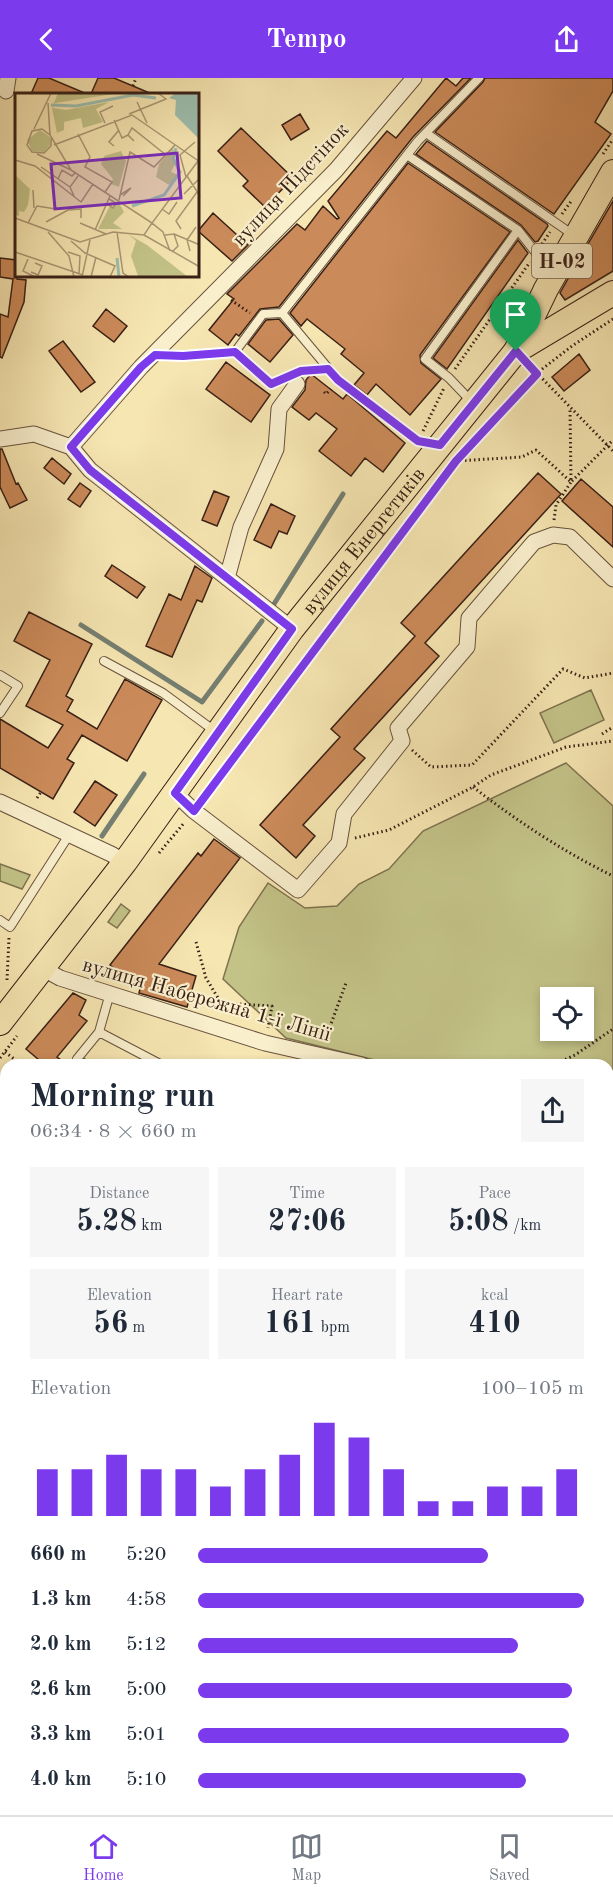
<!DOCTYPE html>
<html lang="en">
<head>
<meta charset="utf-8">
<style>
	:root { --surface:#fff; --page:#f6f6f7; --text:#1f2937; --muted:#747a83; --line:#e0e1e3; --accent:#7c3aed }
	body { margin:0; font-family:"Old Standard TT",serif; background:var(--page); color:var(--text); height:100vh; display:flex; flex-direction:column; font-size:22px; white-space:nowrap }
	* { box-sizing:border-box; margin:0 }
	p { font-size:20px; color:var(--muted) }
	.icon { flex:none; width:33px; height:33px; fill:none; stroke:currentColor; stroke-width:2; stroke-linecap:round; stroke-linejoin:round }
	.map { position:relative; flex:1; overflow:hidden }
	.drawer { position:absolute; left:0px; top:981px; width:614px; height:756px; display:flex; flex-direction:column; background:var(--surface); border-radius:18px 18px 0 0; box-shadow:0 3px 9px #0003 }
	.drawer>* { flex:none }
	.fabs { position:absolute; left:540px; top:909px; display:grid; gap:12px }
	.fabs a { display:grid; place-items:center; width:54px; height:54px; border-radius:0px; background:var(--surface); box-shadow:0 3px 9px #0003; font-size:30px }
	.pin { position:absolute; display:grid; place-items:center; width:51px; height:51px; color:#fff; margin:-62px -26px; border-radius:50% 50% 50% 0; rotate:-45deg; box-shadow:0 0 6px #0007 }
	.pin .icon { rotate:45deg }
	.round { display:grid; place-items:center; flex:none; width:63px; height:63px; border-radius:0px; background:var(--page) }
	.overview { display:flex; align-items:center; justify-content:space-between; height:102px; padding:0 30px }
	h1 { font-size:33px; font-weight:600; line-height:45px }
	.metrics { display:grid; grid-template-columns:repeat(3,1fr); gap:9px; height:102px; padding:6px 30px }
	.metrics div { display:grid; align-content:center; border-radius:0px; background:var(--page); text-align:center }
	.metrics b { font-size:30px; font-weight:600 }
	.metrics small { font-size:16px; font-weight:400 }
	.metrics p { font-size:16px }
	.chart { height:168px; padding:12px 30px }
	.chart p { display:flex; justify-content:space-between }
	.chart svg { width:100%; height:108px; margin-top:6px; stroke:var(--accent); stroke-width:6 }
	ul { padding:0 30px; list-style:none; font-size:20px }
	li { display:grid; grid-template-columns:96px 72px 1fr; align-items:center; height:45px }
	li i { height:15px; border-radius:8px; background:var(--accent) }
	header { display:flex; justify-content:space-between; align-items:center; height:78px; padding:0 30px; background:var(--accent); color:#fff; font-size:27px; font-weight:600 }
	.tabs { display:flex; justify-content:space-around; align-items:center; height:84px; border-top:2px solid var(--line); background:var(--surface); font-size:16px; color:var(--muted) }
	.tabs a { display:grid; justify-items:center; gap:3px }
	.tabs .on { color:var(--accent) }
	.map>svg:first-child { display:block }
	.green { fill:#c3c388; stroke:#7e724f; stroke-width:1.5; fill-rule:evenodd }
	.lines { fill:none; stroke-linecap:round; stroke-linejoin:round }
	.stream { stroke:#757f72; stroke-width:5 }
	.building { fill:#cb8a59; stroke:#392016; stroke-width:1.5 }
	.lane-casing { stroke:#68523d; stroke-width:10 }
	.street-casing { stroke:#68523d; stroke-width:17 }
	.primary-casing { stroke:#392016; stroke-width:26 }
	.path { stroke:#392016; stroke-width:3; stroke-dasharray:1.5 3; stroke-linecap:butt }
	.lane { stroke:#f9efcd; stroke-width:8 }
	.street { stroke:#f9efcd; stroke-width:15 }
	.primary { stroke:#f6e6b2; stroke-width:24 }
	.route-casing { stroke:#fff; stroke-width:12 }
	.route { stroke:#7c3aed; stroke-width:8 }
	.labels { text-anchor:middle; stroke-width:4.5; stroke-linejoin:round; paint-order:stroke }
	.shield { fill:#f9efcd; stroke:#735e4d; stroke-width:1.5 }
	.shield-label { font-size:20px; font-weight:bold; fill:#392016 }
	.street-label { font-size:21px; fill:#392016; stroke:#f9efcd }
	.inset-river { fill:none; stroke:#9dbfaf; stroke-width:3 }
	.inset-road { fill:none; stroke:#aa9774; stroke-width:1.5 }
	.view { fill:#7b2cbf; fill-opacity:0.15; stroke:#7b2cbf; stroke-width:3 }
	.inset-edge { fill:none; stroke:#392016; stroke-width:3 }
</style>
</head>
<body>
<header><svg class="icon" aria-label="back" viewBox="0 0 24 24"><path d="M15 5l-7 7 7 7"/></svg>Tempo<svg class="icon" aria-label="share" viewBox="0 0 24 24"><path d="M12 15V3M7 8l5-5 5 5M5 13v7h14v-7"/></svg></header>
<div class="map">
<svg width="613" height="1737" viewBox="0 0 613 1737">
	<rect width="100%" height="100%" fill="#f6e6b2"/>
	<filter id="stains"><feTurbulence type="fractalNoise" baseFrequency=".00333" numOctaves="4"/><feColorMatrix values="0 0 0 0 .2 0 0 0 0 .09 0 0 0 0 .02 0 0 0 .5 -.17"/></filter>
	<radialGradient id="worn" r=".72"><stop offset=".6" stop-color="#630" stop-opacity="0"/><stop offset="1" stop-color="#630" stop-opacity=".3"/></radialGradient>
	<path class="green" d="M591,612L604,642L554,665L540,635Z
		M566,685L613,728V1025L608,1026V987H395L286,960L223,901L239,849L268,805L305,830L337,828L359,806L389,791L423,753ZM550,920H584V952H550Z
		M0,786L30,797L22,811L0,803Z
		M121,826L130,833L117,850L108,844Z
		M608,1071L613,1073V1149L608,1157Z
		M608,1601L613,1607V1680L608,1677Z"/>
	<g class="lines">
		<path class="stream" d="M274,526L343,416
			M81,547L202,624L262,543
			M102,758L144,696
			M0,1268L6,1286
			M608,1683L613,1685
			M307,1731L313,1737
			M396,1737L413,1731"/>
	</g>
	<path class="building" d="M38,0H49L87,16H31Z
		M98,0H114L152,16H91Z
		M446,0L456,8L463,0H471L413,59L279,229L260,231L239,258L236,256L228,267L209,252L234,221L227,216L297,146L305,152L323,128L337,141L339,140L328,123L387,53L396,60Z
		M485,0H613V13L595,44L611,56L554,136L435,54L483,4Z
		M300,36L309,51L291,62L282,47Z
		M241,50L293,100L265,129L243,108L248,103L218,73Z
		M427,63L547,146L548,148L538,163L535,164L521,147L416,76Z
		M408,85L510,154L420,277L421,285L441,301L410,337L376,306L367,317L354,307L364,295L341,276L345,271L307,241L301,248L290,235Z
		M613,123V193L565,222L560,215L577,185L585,180L581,178Z
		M213,135L248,167L232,183L198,153Z
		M518,162L528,175L447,291L433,280Z
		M0,180L16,182L17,201L26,202L24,224L2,280L0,279V236L8,239L13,201L0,199Z
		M106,231L127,248L114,264L93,248Z
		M279,241L293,257L270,284L248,266L266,242Z
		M63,263L95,304L81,314L49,273Z
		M579,276L590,292L564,313L552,299Z
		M226,284L270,317L251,344L206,311Z
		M311,296L343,321L347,316L405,365L383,394L365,380L351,398L319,373L337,351L316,335L309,342L292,329L305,312L306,302Z
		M0,371H2L16,406L18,405L27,422L10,430L0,409Z
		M52,380L71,396L64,406L44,390Z
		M538,395L561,416L425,565L439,578L354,671L365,680L303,747L315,758L296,780L260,747L340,659L331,651L415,558L401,545Z
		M581,401L613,429V469L562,423Z
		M80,405L91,413L80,429L68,421Z
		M214,413L229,419L217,448L202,442Z
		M271,426L295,438L287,456L279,453L271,470L254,462Z
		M112,487L145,509L137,520L105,498Z
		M195,488L212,500L202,524L197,522L172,579L146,568L169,516L181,522Z
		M29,534L92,566L66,618L73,622L67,633L97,651L125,601L162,622L127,683L82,657L67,681L74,685L53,721L0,690V641L48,670L63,647L26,628L50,582L14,563Z
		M95,703L117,717L95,748L74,734Z
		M214,761L240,780L159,886L196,898L187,929L139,915L140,911L110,887L198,775L201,778Z
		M73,915L86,922L79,937L87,943L57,979L68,987H45L26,971Z"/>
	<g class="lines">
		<g class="lane-casing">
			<path id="lane" d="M426,55L572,156
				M407,77L518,152L425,281L449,300L471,323
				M518,152L536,175L554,190
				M282,235L418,63L479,0
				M155,277L183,278L235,274L263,236L282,235L338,302L418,363L436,366
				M104,583L163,615L216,654
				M0,597L18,608L0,635
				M0,842L10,849L69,757
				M99,954L162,987
				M86,987L77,981L99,954L110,915"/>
		</g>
		<g class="street-casing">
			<path id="street" d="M6,13L8,0
				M0,361L34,356L71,369
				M71,369L141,289L336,92L414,0
				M71,369L90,392L292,551
				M227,500L241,449L276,371L279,331L297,306
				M175,715L194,733L298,812L339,765L344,736L402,663L398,650L467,569L469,540L534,464L553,457L570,459L613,501
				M0,724L111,776L125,784
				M42,890L60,900L265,965L362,987
				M608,1061L613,1063
				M608,1179L613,1172
				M0,1582L6,1588
				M608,1588L613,1594
				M162,1731L169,1737"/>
		</g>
		<g class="primary-casing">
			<g id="primary">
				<path d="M516,273L613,215"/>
				<path id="s1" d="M0,945L125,784L292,551L516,273L546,211L613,94"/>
			</g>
		</g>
		<path class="path" d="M133,8L136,0
			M603,76L613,61
			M562,136L572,122
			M542,166L550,154
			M231,222L250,235
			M243,280L271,306L280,302
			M530,288L613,373
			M455,291L530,184
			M324,314L326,316L331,311
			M423,353L444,310
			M456,383L522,379L536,372L571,404L613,362
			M554,442L556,427L571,404L570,330
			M602,656L613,649
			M412,672L431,689L472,687L563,591L585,600L613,595
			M473,709C517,743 564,774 613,798
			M37,720L41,714
			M203,722L456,383L537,295L572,268L613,241
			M355,760L389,752L473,709L491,697L566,669L613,663
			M159,775L184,745
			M196,864L206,900L221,925L272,928L268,950
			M7,902L9,860
			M325,962L346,905
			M5,974L22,987
			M0,980L17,958
			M258,987L260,980
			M553,987L575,977L613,951
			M0,1103L6,1107
			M0,1471L6,1487
			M0,1536L6,1541
			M0,1637L6,1642
			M608,1651L613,1654
			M0,1698L6,1700
			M103,1731L110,1737
			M210,1731L216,1737
			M476,1731L478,1737
			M60,1737V1731
			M335,1737L337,1731"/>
		<use href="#lane" class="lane"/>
		<use href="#street" class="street"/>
		<use href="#primary" class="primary"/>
	</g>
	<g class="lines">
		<g class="route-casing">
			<path id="route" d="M516,273L537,296L456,383L194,733L175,715L292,551L90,392L71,369L141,289L155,277L183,278L235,274L271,306L301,293L328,291L338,302L418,363L440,367Z"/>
		</g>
		<use href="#route" class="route"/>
	</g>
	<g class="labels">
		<rect class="shield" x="532" y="166" width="60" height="34" rx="4.5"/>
		<g class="shield-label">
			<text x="562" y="190">Н-02</text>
		</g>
		<g class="street-label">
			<text transform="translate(290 106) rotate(-47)" y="7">вулиця Підстінок</text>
			<text dy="7" stroke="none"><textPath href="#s1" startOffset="604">вулиця Енергетиків</textPath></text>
			<text transform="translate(207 921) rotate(16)" y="7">вулиця Набережна 1-ї Лінії</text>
		</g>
	</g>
	<g transform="translate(15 15)">
		<rect width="184" height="184" fill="#f6e6b2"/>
		<path d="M43,0H105L40,10L38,15L51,17L94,9L81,16L88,29L68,35L66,25L49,29V37L42,40L37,15ZM25,37L35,44V52L29,59L17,58L12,47ZM158,54L160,71L156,79L163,82L154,92L141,84L144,71ZM106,58L111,68L104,94L96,91L98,86L86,71L89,63ZM0,82L15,96L13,112L9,119L4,118V123L0,122ZM97,109V114L104,110L109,119L98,130L107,136H83ZM114,142L132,152L173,184L123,183L116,163L121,148Z" fill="#c3c388"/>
		<path d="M161,0H184V46L160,22L161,7L154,5Z" fill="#9dbfaf"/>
		<path class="inset-river" d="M36,12L61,13L118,2L141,5M117,113L149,102L165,79L158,65L161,55M102,165L104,184"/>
		<path class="inset-road" d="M122,9L132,30M33,10L35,42L56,77M114,21L151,6L143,0M99,27L107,45L113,42M90,30L85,19L98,13M19,36L36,0M63,41L75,64L70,74L97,89L90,99M35,42L27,36L17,38L12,52L17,59L29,60L36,53V45M119,48L113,42L117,35L151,62M39,52L117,22L185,69M99,53L94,49L104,37M0,67L20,73L66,109M26,74L55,94M172,83L185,103M171,84L165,62L180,49M43,86L47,77L57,83L60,80M18,97L19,115M169,101L185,85M105,102L116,95L108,103M59,103L55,94L63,83M104,107L115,59L139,74L160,52M66,109L78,91M92,111L98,115L101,110L94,106M147,116L154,121L162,109M0,125L65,149L98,139L129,142L137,130L56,77L22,61M31,129L53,117L66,116V125M13,130L22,113L41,116M65,130L91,141M166,136L161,128L182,99M80,137L95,103M33,139L54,163L59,184M102,139L108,180L114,184M159,141L185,152M129,142L185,174M150,142L159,141L163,153L157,159M56,148L70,160L100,173L95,184M155,158L148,139L137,130L183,68M175,158L172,147L181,134M0,159L68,182M53,159L65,163L64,181M13,166L8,178L20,184M16,179L23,182L27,173L20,170M67,184L75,147M76,184L81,164"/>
		<path class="view" d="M162,60L166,105L40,116L36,71Z"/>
		<rect width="184" height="184" class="inset-edge"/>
	</g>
	<rect width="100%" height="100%" filter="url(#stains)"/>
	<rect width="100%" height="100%" fill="url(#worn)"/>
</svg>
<div class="fabs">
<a><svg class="icon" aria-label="locate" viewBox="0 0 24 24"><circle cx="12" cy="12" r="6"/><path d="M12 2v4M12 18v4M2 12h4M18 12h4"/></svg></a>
</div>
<div class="pin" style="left:516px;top:273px;background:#1e9e55"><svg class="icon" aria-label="arrive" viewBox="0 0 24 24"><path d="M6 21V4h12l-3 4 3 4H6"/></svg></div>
<section class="drawer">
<div class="overview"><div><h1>Morning run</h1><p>06:34 · 8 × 660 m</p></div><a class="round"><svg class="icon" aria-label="share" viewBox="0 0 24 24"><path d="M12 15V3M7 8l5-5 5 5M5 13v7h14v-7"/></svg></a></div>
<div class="metrics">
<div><p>Distance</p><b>5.28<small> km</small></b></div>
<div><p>Time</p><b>27:06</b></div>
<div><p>Pace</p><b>5:08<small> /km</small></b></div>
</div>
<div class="metrics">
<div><p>Elevation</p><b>56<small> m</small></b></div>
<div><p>Heart rate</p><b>161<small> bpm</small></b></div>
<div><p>kcal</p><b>410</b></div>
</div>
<div class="chart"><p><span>Elevation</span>100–105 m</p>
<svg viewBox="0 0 160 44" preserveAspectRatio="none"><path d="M5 44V25M15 44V25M25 44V19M35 44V25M45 44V25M55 44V32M65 44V25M75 44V19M85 44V6M95 44V12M105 44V25M115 44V38M125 44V38M135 44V32M145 44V32M155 44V25"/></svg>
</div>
<ul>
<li><b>660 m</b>5:20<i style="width:75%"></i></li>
<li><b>1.3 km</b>4:58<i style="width:100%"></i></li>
<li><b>2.0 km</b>5:12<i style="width:83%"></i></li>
<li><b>2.6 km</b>5:00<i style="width:97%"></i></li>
<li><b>3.3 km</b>5:01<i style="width:96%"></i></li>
<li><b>4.0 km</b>5:10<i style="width:85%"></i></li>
</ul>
</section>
</div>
<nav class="tabs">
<a class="on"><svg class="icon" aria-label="home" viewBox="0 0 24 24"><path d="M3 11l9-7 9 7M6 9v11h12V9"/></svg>Home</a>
<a><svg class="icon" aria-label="map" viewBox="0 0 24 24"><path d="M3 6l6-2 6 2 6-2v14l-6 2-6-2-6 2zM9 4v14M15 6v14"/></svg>Map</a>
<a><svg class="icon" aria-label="saved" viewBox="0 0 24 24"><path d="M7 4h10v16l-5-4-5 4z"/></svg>Saved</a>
</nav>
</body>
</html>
